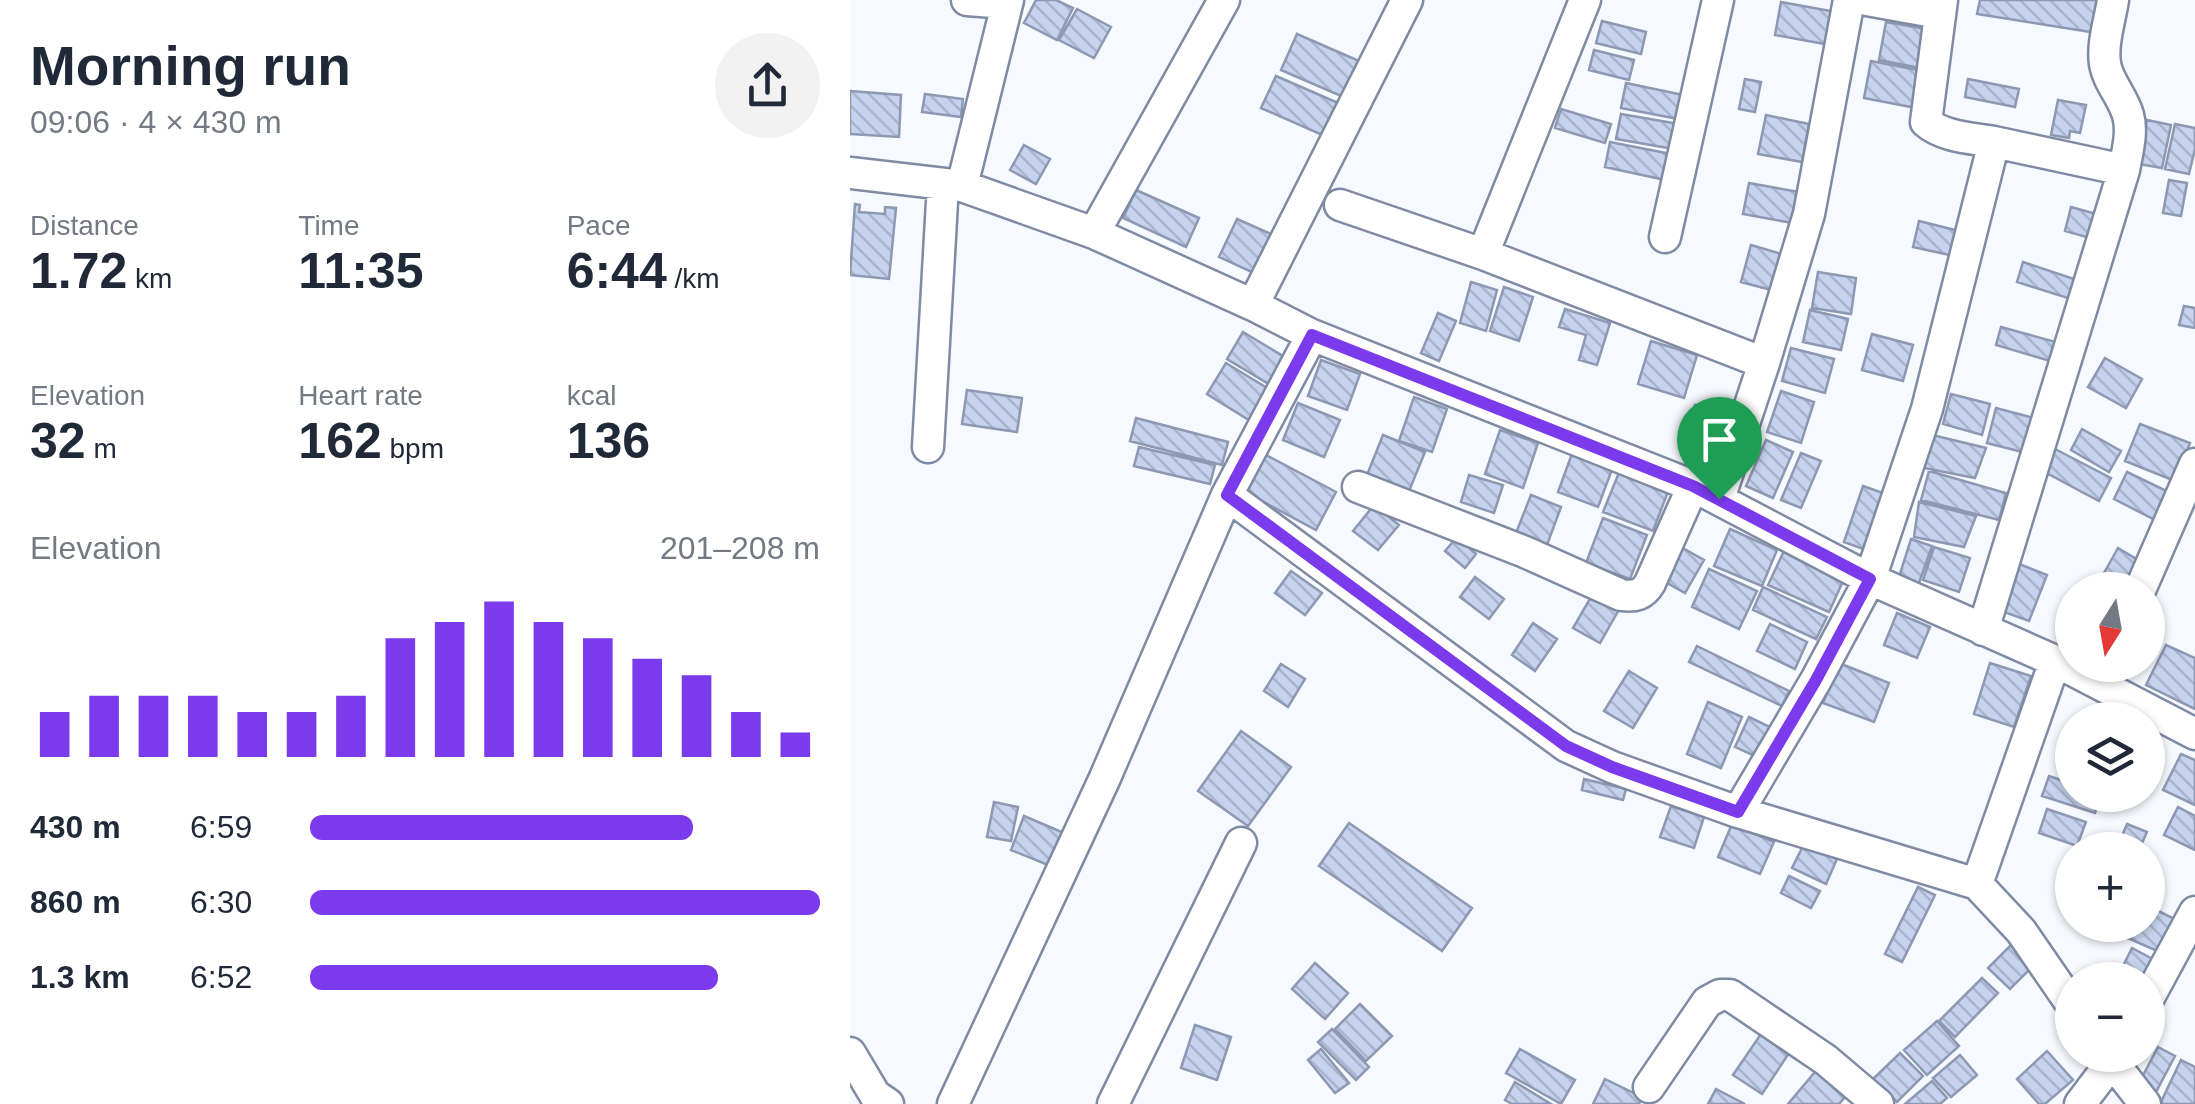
<!DOCTYPE html>
<html lang="en">
<head>
<meta charset="utf-8">
<style>
	:root { --surface:#fff; --page:#f2f2f3; --text:#1f2937; --muted:#747a83; --accent:#7c3aed }
	body { margin:0; font-family:Arial,sans-serif; background:var(--page); color:var(--text); height:100vh; display:flex; flex-direction:column; font-size:38px; white-space:nowrap }
	* { box-sizing:border-box; margin:0 }
	p { font-size:32px; color:var(--muted) }
	.icon { flex:none; width:55px; height:55px; fill:none; stroke:currentColor; stroke-width:2; stroke-linecap:round; stroke-linejoin:round }
	.map { position:relative; flex:1; overflow:hidden }
	.drawer { display:flex; flex-direction:column; background:var(--surface); width:850px }
	.drawer>* { flex:none }
	.needle { width:65px; rotate:191deg }
	.tools { position:absolute; left:1205px; top:572px; display:grid; gap:20px }
	.tools a { display:grid; place-items:center; width:110px; height:110px; border-radius:50%; background:var(--surface); box-shadow:0 2px 8px #0004; font-size:50px }
	.pin { position:absolute; display:grid; place-items:center; width:85px; height:85px; color:#fff; margin:-102px -42px; border-radius:50% 50% 50% 0; rotate:-45deg; box-shadow:0 0 10px #0007 }
	.pin .icon { rotate:45deg }
	.round { display:grid; place-items:center; flex:none; width:105px; height:105px; border-radius:52px; background:var(--page) }
	.head { display:flex; align-items:center; justify-content:space-between; height:170px; padding:0 30px }
	h1 { font-size:55px; font-weight:600; line-height:75px }
	.metrics { display:grid; grid-template-columns:repeat(3,1fr); gap:15px; height:170px; padding:10px 30px }
	.metrics div { display:grid; align-content:center }
	.metrics b { font-size:50px; font-weight:600 }
	.metrics small { font-size:28px; font-weight:400 }
	.metrics p { font-size:28px }
	.chart { height:280px; padding:20px 30px }
	.chart p { display:flex; justify-content:space-between }
	.chart svg { width:100%; height:180px; margin-top:10px; stroke:var(--accent); stroke-width:6 }
	ul { padding:0 30px; list-style:none; font-size:32px }
	li { display:grid; grid-template-columns:160px 120px 1fr; align-items:center; height:75px }
	li i { height:25px; border-radius:12px; background:var(--accent) }
	main { display:flex; flex:1; min-height:0 }
	.map>svg:first-child { display:block }
	.building { fill:url(#building-back-hatch); stroke:#8d98b2; stroke-width:2.5 }
	.lines { fill:none; stroke-linecap:round; stroke-linejoin:round }
	.minor-casing { stroke:#7f8aa3; stroke-width:35 }
	.minor { stroke:#fff; stroke-width:30 }
	.route-casing { stroke:#fff; stroke-width:20 }
	.route { stroke:#7c3aed; stroke-width:12 }
</style>
</head>
<body>
<main>
<section class="drawer">
<div class="head"><div><h1>Morning run</h1><p>09:06 · 4 × 430 m</p></div><a class="round"><svg class="icon" aria-label="share" viewBox="0 0 24 24"><path d="M12 15V3M7 8l5-5 5 5M5 13v7h14v-7"/></svg></a></div>
<div class="metrics">
<div><p>Distance</p><b>1.72<small> km</small></b></div>
<div><p>Time</p><b>11:35</b></div>
<div><p>Pace</p><b>6:44<small> /km</small></b></div>
</div>
<div class="metrics">
<div><p>Elevation</p><b>32<small> m</small></b></div>
<div><p>Heart rate</p><b>162<small> bpm</small></b></div>
<div><p>kcal</p><b>136</b></div>
</div>
<div class="chart"><p><span>Elevation</span>201–208 m</p>
<svg viewBox="0 0 160 44" preserveAspectRatio="none"><path d="M5 44V33M15 44V29M25 44V29M35 44V29M45 44V33M55 44V33M65 44V29M75 44V15M85 44V11M95 44V6M105 44V11M115 44V15M125 44V20M135 44V24M145 44V33M155 44V38"/></svg>
</div>
<ul>
<li><b>430 m</b>6:59<i style="width:75%"></i></li>
<li><b>860 m</b>6:30<i style="width:100%"></i></li>
<li><b>1.3 km</b>6:52<i style="width:80%"></i></li>
</ul>
</section>
<div class="map">
<svg width="1345" height="1104" viewBox="0 0 1345 1104">
	<defs>
		<pattern id="building-back-hatch" width="6" height="6" patternUnits="userSpaceOnUse" patternTransform="scale(2.5)"><rect width="6" height="6" fill="#c6d3ee"/><path d="M-1 5l2 2M0 0l6 6M5-1l2 2" fill="none" stroke="#a9b5cc"/></pattern>
	</defs>
	<rect width="100%" height="100%" fill="#f6f9fe"/>
	<path class="building" d="M186,0H206L223,8L207,40L174,23Z
		M1130,0H1253L1247,33L1127,14Z
		M931,2L986,12L980,45L925,35Z
		M227,9L261,27L244,58L209,40Z
		M752,21L796,32L791,54L746,43Z
		M1036,22L1082,30L1075,69L1029,60Z
		M447,34L509,61L501,80L498,99L431,70Z
		M744,50L784,60L779,80L739,70Z
		M1021,61L1073,71L1066,108L1014,98Z
		M426,76L488,103L481,118L479,138L411,108Z
		M895,79L911,82L905,112L889,109Z
		M1118,79L1169,89L1165,107L1115,97Z
		M776,83L833,95L828,119L771,108Z
		M0,91L51,95L49,137L0,134Z
		M75,94L113,99L111,117L72,112Z
		M1208,100L1236,105L1230,133L1220,131L1219,138L1201,135Z
		M711,109L761,124L755,143L705,128Z
		M771,114L829,124L824,149L766,139Z
		M916,115L959,124L952,162L908,154Z
		M1297,120L1321,125L1312,168L1289,164Z
		M1325,124L1345,128V149L1339,174L1315,169Z
		M760,142L821,154L815,180L755,167Z
		M174,145L200,159L186,184L160,170Z
		M1319,180L1337,183L1331,216L1313,213Z
		M899,183L954,193L948,224L893,214Z
		M286,190L349,218L336,247L273,218Z
		M5,204L10,205L9,212L35,214V207L46,208L39,279L0,275Z
		M1221,207L1254,216L1247,240L1215,231Z
		M387,219L421,234L404,273L369,257Z
		M1069,221L1109,231L1104,256L1063,247Z
		M901,245L935,255L925,291L891,282Z
		M1173,262L1230,281L1224,300L1167,282Z
		M968,272L1006,278L1001,314L962,308Z
		M621,282L647,290L636,331L610,323Z
		M654,287L683,297L669,341L640,331Z
		M1334,306L1345,308V328L1329,325Z
		M715,309L760,323L747,365L729,360L736,335L709,327Z
		M960,310L998,319L991,350L953,342Z
		M588,313L606,321L589,361L571,353Z
		M1151,327L1213,344L1207,363L1146,345Z
		M393,332L443,362L427,389L377,359Z
		M1022,334L1063,345L1053,381L1012,370Z
		M801,341L847,355L834,398L788,384Z
		M941,348L984,359L975,393L932,381Z
		M1255,358L1292,379L1276,408L1238,387Z
		M471,360L510,374L497,410L458,396Z
		M376,363L422,391L402,422L357,394Z
		M117,390L172,398L167,432L112,424Z
		M931,391L964,402L951,443L917,432Z
		M1101,394L1140,404L1132,435L1093,424Z
		M564,397L597,409L582,452L549,441Z
		M448,403L490,420L474,457L433,440Z
		M845,405L880,415L871,445L837,435Z
		M1146,408L1184,418L1176,453L1137,443Z
		M286,418L378,442L372,465L280,441Z
		M1290,424L1340,443L1325,481L1275,461Z
		M1232,429L1271,451L1259,472L1221,450Z
		M650,430L688,443L673,488L635,474Z
		M1074,433L1136,448L1125,478L1069,467Z
		M533,435L575,452L557,496L515,480Z
		M916,440L943,452L923,498L896,486Z
		M289,447L365,465L360,484L284,466Z
		M1203,448L1261,478L1249,501L1191,470Z
		M723,451L763,467L748,507L708,492Z
		M951,453L971,461L951,508L931,500Z
		M414,454L486,492L466,530L395,492Z
		M770,470L819,489L803,531L753,512Z
		M1079,471L1156,493L1149,520L1071,500Z
		M1277,472L1327,496L1313,524L1264,499Z
		M619,475L653,485L644,513L611,502Z
		M1013,486L1033,493L1013,549L994,542Z
		M681,495L711,507L697,545L666,533Z
		M1069,502L1126,516L1114,547L1064,537Z
		M524,505L549,525L528,550L503,531Z
		M753,518L797,535L780,579L736,563Z
		M880,529L927,550L912,586L864,566Z
		M607,537L626,554L615,568L595,551Z
		M1061,539L1082,546L1069,583L1049,577Z
		M831,547L854,560L835,593L812,580Z
		M1084,547L1120,558L1109,592L1073,580Z
		M1268,548L1288,560L1274,585L1254,573Z
		M934,551L994,579L979,612L918,585Z
		M1164,562L1197,575L1179,621L1146,609Z
		M859,569L907,591L889,629L842,607Z
		M441,571L472,593L455,615L425,593Z
		M625,577L654,599L639,619L610,597Z
		M913,587L977,617L966,639L903,610Z
		M745,590L771,606L750,643L723,628Z
		M1047,613L1080,627L1067,658L1034,645Z
		M683,623L707,639L685,671L662,655Z
		M920,624L957,642L945,669L907,651Z
		M1316,645L1345,658V709L1296,685Z
		M847,646L939,691L932,706L839,662Z
		M989,663L1039,683L1024,722L973,703Z
		M1140,663L1181,676L1164,727L1124,714Z
		M431,664L455,679L438,707L414,691Z
		M779,671L807,688L783,728L754,711Z
		M858,702L892,717L871,768L837,754Z
		M899,717L920,727L907,757L885,747Z
		M391,731L441,767L398,826L348,791Z
		M1331,754L1345,760V805L1313,790Z
		M1199,776L1222,784V795H1251L1245,813L1192,796Z
		M734,779L776,789L773,800L732,790Z
		M144,802L168,807L161,841L137,837Z
		M821,806L854,817L844,848L810,837Z
		M1328,807L1345,816V850L1314,835Z
		M1197,809L1236,822L1227,846L1189,833Z
		M174,816L221,836L208,869L161,850Z
		M499,823L622,908L592,951L469,866Z
		M882,824L924,842L910,874L868,857Z
		M1277,824L1297,832L1289,850H1266Z
		M954,844L987,859L976,884L942,868Z
		M939,876L970,891L961,908L931,893Z
		M1068,887L1085,895L1052,962L1035,954Z
		M1298,906L1327,920L1312,953L1275,937L1281,925H1298Z
		M1163,943L1185,964L1160,989L1138,968Z
		M1282,948L1314,965L1298,980H1266Z
		M465,963L498,993L475,1019L442,989Z
		M1132,978L1148,993L1105,1037L1089,1021Z
		M510,1004L542,1036L516,1061L485,1029Z
		M1087,1021L1109,1046L1077,1075L1054,1050Z
		M345,1025L381,1037L367,1080L331,1068Z
		M482,1029L519,1067L506,1080L468,1042Z
		M911,1034L939,1053L912,1094L883,1075Z
		M1308,1047L1325,1056L1306,1092L1289,1083Z
		M471,1049L499,1083L485,1093L458,1060Z
		M670,1049L725,1080L711,1104L656,1073Z
		M1197,1051L1223,1080L1195,1104H1189L1167,1079Z
		M1050,1053L1073,1076L1047,1102L1023,1079Z
		M1110,1055L1127,1075L1101,1097L1083,1078Z
		M1331,1060L1345,1067V1104H1310Z
		M970,1066L1001,1090L989,1104H938Z
		M755,1079L792,1097L789,1104H743Z
		M1082,1081L1097,1098L1090,1104H1055Z
		M665,1082L701,1104H662L655,1100Z
		M866,1089L895,1104H858Z"/>
	<g class="lines">
		<g class="minor-casing">
			<path id="minor" d="M117,0L157,3
				M1017,0L1089,13
				M1144,142L1274,170
				M0,173L112,186L244,233L403,305L462,335L843,486L1020,579L1205,661L1345,734
				M112,186L158,0
				M490,205L633,254L914,363
				M244,233L374,0
				M815,237L868,0
				M633,254L735,0
				M403,305L557,0
				M78,447L93,184
				M508,487L675,552L771,595C785,597 793,595 800,583L843,486
				M377,495L716,746L762,767L888,812L1127,884L1171,931L1222,1005
				M869,499L914,363L959,214L999,0
				M1290,590L1345,464
				M1133,630L1274,170C1277,153 1283,132 1278,115C1273,97 1258,82 1255,64C1252,43 1260,20 1263,0
				M888,812L966,680L1020,579L1077,409L1144,142C1122,138 1093,137 1076,122L1092,0
				M1127,884L1205,661
				M1298,999L1345,912
				M0,1053L25,1095L38,1104
				M1257,1055L1295,1104
				M799,1087L857,1002L870,995H880L976,1060L1028,1104
				M103,1104L254,780L377,495L462,335
				M263,1104L391,843
				M1230,1104L1267,1055"/>
		</g>
		<use href="#minor" class="minor"/>
	</g>
	<g class="lines">
		<g class="route-casing">
			<path id="route" d="M462,335L843,486L1020,579L966,680L888,812L762,767L716,746L377,495Z"/>
		</g>
		<use href="#route" class="route"/>
	</g>
</svg>
<div class="tools">
<a><svg class="needle" viewBox="-14 -14 28 28"><path d="M0-13l5 13h-10z" fill="#e53935"/><path d="M0 13l5-13h-10z" fill="#747a83"/></svg></a>
<a><svg class="icon" aria-label="layers" viewBox="0 0 24 24"><path d="M12 4l9 5-9 5-9-5zM3 14l9 5 9-5"/></svg></a>
<a>+</a>
<a>−</a>
</div>
<div class="pin" style="left:869px;top:499px;background:#1e9e55"><svg class="icon" aria-label="arrive" viewBox="0 0 24 24"><path d="M6 21V4h12l-3 4 3 4H6"/></svg></div>
</div>
</main>
</body>
</html>
